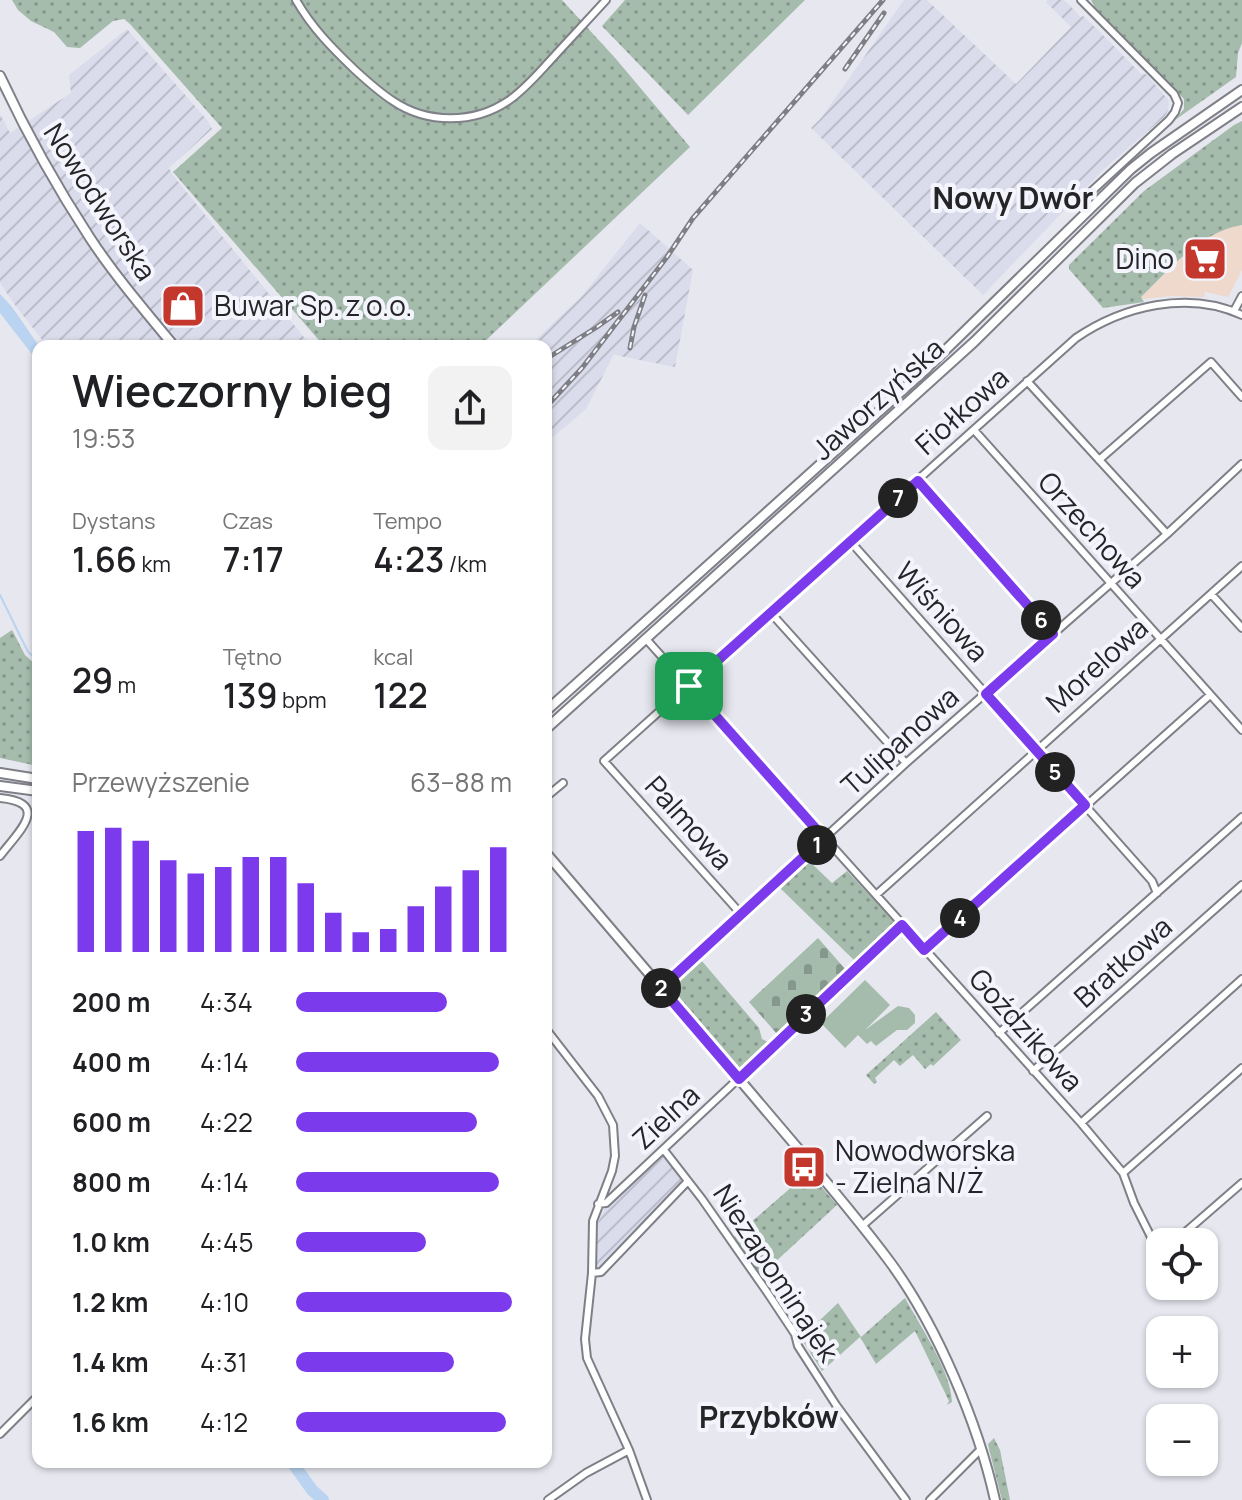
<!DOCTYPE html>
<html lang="pl">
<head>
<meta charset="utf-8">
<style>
	:root { --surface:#fff; --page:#f2f2f2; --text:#202124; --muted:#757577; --accent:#7c3aed }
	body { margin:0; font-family:Manrope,sans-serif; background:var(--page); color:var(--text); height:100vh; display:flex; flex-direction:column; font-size:30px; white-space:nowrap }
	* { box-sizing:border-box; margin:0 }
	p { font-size:26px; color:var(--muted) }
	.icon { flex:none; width:44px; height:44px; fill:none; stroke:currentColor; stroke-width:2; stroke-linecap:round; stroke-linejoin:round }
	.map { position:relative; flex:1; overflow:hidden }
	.panel { position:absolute; left:32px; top:340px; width:520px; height:1128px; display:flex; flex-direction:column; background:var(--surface); border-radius:16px; box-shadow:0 2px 6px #0004 }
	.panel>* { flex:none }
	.tools { position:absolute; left:1146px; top:1228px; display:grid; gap:16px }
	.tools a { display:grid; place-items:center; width:72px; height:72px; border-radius:16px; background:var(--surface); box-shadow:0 2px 6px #0004; font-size:40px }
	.pin { position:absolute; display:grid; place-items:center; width:68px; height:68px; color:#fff; margin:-34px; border-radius:16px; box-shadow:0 4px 12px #0006 }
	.km { position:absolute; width:40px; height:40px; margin:-20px; border-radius:50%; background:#222; color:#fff; font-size:22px; line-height:40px; text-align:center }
	.round { display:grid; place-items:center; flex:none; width:84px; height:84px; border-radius:16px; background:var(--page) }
	.summary { display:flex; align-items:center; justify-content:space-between; height:136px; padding:0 40px }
	h1 { font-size:44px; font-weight:600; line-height:60px }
	.metrics { display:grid; grid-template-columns:repeat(3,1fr); gap:12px; height:136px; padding:8px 40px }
	.metrics div { display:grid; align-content:center }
	.metrics b { font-size:34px; font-weight:600 }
	.metrics small { font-size:22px; font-weight:400 }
	.metrics p { font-size:22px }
	.chart { height:224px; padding:16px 40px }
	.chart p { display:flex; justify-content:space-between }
	.chart svg { width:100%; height:144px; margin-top:8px; stroke:var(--accent); stroke-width:6 }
	ul { padding:0 40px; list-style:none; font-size:26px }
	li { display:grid; grid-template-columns:128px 96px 1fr; align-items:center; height:60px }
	li i { height:20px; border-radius:10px; background:var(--accent) }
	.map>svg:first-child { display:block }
	.commercial { fill:#efd8cc }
	.industrial { fill:url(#industrial-furrows) }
	.grass { fill:url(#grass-dots) }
	.cemetery { fill:url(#cemetery-stones) }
	.park { fill:#a5bbab }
	.water { fill:#b9d3f0 }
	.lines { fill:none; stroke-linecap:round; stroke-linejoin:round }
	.stream { stroke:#b9d3f0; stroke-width:2 }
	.river { stroke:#b9d3f0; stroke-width:12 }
	.street-casing { stroke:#7f8087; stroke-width:10 }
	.secondary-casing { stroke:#7f8087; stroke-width:12 }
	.street { stroke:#fff; stroke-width:6 }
	.secondary { stroke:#fff; stroke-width:8 }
	.rail-casing { stroke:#7e7e84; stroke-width:5 }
	.rail { stroke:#f3f4fc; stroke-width:2; stroke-dasharray:6; stroke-linecap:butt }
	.route-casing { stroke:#fff; stroke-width:16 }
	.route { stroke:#7c3aed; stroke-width:10 }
	.labels { text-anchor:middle; stroke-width:8; stroke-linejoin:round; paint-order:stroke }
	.street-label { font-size:28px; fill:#252528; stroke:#f3f4fc }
	.poi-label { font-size:28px; fill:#252528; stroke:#f3f4fc; text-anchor:start }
	.neighbourhood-label { font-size:30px; font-weight:bold; fill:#252528; stroke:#f3f4fc }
</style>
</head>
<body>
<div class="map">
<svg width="1242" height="1500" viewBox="0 0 1242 1500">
	<defs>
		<pattern id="industrial-furrows" width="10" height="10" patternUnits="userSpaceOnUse" patternTransform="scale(2)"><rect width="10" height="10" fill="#dadceb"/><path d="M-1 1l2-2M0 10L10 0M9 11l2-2" fill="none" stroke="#bbbdca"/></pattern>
		<pattern id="grass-dots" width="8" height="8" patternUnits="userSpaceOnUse" patternTransform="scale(2)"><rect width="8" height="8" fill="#a5bbab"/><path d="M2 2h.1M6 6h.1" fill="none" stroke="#86988b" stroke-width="1.8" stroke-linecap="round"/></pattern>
		<pattern id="cemetery-stones" width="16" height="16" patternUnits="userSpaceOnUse" patternTransform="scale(2)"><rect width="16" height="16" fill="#a5bbab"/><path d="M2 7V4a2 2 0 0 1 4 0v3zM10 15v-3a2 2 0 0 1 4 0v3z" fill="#86988b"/></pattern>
	</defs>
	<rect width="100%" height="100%" fill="#e6e7ef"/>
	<path class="commercial" d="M1242,225V270L1228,297L1205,292L1204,297L1172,296L1143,299L1141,297L1185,255L1207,236L1232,227Z"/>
	<path class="industrial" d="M904,0H927L1016,84L1071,27L1046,2L1048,0H1064L1081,17L1083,16L1098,30L1141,74H1146L1169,101L1168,111L1164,117L1104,169L983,295L811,128L822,117Z
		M127,29L208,121L212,129L169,168L172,174L311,346H47L15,305L0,283V114L10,133L71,93L69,75Z
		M640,223L693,270L675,367L620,356L614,354L586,409L546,443V346H529L582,296Z
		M664,1156L683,1181L601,1268H595L598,1223L604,1210Z"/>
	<path class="grass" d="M12,0H562L616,59L690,147L480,346H324L173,172L222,128L130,24L124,19L113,21L80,48L67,47L54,32L31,21L18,10Z
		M625,0H805L688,115L602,26Z
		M1091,0H1242V43L1238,53L1236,77L1175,120L1184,109V99L1093,7L1094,5Z
		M1242,121V225C1200,232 1171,268 1141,297L1144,302L1103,308L1069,269V265L1144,191L1234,125Z
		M12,630L25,655L37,666L38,681L32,718L38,729V766L0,758V638Z
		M809,861L832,883L847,871L893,920L895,924L891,930L857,963L780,888Z
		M701,960L759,1028L762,1039L770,1043L748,1066L740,1069L673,991V985Z
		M936,1012L961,1040L933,1066L931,1064L925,1069L913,1055L900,1066L894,1060L875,1078L877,1082L874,1084L866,1075Z
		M809,1172L837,1205L760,1276L734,1237Z
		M905,1298C920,1326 951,1371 952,1402L947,1405L949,1401L915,1331L876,1364L860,1337L822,1371L801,1338L838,1303L861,1337Z
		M994,1438L1000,1450L1010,1500H1002L989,1449L988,1444Z"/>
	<path class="cemetery" d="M818,938L846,970L777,1034L749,1002Z"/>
	<path class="park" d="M865,980L890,1005L865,1030L898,1006L909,1008L915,1015V1023L907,1030H897L876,1046L871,1041L867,1044L858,1035L845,1048L821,1023Z"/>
	<path class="water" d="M0,294L12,307L39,346L38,362L0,313Z"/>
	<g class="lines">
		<path class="stream" d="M0,595L28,652L38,660"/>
		<path class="river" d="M292,1462L312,1490L323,1500"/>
		<g class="street-casing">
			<path id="street" d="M296,0C312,28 332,48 355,70C367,81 379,92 393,101C427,124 474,124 508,101C523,91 536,76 548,63C567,42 587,21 606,0
				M1081,0L1174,94L1178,103L1175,112L1169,120L1081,201
				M1234,311L1242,296
				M1027,381L1167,534
				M974,430L1242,730
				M1099,460L1211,362L1242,397
				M918,481L1053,634
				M850,541L1152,881L1157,893
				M1211,594L1242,628
				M770,612L906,763
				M646,639L1081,1123L1123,1173L1134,1203L1156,1247L1160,1248
				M546,797L563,783
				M0,798C52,803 18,832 0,856
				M876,895L1242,566
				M741,914L604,761L1076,338C1123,306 1188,290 1242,315
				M924,950L1210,695
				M661,988L906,763L1167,534L1242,464
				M546,1029L598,1096L613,1125L615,1156L612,1171L593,1221L592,1273L585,1339L587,1358L629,1450L647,1500
				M999,1033L1242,817
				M1033,1071L1242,885
				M1081,1123L1242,979
				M664,1150L702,1199L767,1292L795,1334L798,1346L836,1405L906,1500
				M1123,1173L1242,1068
				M598,1204L606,1203L902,925
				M862,1226L987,1116
				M1174,1242L1242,1183
				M592,1273L601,1272L688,1181
				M0,1434L38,1396
				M548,1500L586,1473L629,1450
				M930,1500L981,1449"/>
		</g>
		<g class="secondary-casing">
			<path id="secondary" d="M0,76C26,132 56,186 90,238C115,276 145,311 174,346
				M546,711L925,370L1131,169L1151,153L1242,90
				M546,729L974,342L1135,183L1172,154L1242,107
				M0,773L38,779
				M0,786L38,791
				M546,853C614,933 683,1013 751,1093C798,1149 847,1204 890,1262C937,1326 978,1423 995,1500"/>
		</g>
		<use href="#street" class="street"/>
		<use href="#secondary" class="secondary"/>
		<g class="rail-casing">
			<path id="rail" d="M845,69L884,13
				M630,348L634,327L645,295
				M546,359L597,327L618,312
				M546,407L582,368L667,257L693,218L883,0"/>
		</g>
		<use href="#rail" class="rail"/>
	</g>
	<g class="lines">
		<g class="route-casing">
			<path id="route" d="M918,481L1053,634L986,694L1085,805L924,950L902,925L739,1079L661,988L824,838L689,686Z"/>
		</g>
		<use href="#route" class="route"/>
	</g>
	<defs>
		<g id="supermarket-square" transform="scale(2.3)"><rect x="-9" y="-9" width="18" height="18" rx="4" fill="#c4372c" stroke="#f3f4fc"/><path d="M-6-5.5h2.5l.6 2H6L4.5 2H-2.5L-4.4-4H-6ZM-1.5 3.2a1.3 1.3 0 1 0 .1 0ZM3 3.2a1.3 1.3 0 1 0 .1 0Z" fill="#fff"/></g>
		<g id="shop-square" transform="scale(2.3)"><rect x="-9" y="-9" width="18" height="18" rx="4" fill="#c4372c" stroke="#f3f4fc"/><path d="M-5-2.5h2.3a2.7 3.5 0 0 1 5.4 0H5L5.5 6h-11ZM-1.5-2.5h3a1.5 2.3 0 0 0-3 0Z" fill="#fff"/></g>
		<g id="bus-square" transform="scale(2.3)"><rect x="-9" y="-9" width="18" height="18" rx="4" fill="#c4372c" stroke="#f3f4fc"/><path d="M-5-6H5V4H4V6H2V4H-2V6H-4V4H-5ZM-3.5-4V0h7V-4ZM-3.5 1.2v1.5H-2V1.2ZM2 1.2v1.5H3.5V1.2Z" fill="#fff"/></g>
	</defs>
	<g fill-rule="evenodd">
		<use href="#supermarket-square" x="1205" y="259"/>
		<use href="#shop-square" x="183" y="306"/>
		<use href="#bus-square" x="804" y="1167"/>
	</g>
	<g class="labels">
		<g class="street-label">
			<text transform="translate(100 202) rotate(57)" y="10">Nowodworska</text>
			<text transform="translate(878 399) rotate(-42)" y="10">Jaworzyńska</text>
			<text transform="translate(962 411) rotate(-42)" y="10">Fiołkowa</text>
			<text transform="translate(1092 530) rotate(48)" y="10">Orzechowa</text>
			<text transform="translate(942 612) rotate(48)" y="10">Wiśniowa</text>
			<text transform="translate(1097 665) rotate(-42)" y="10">Morelowa</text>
			<text transform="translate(900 741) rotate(-42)" y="10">Tulipanowa</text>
			<text transform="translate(689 823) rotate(48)" y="10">Palmowa</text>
			<text transform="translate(1123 962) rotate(-42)" y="10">Bratkowa</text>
			<text transform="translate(1026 1030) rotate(48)" y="10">Goździkowa</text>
			<text transform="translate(666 1117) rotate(-43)" y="10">Zielna</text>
			<text transform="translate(776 1273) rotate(57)" y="10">Niezapominajek</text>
		</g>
		<g class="poi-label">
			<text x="1174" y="269" text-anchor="end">Dino</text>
			<text x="214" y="316">Buwar Sp. z o.o.</text>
			<text x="835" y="1161">Nowodworska<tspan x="835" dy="32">- Zielna N/Ż</tspan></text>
		</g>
		<g class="neighbourhood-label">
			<text x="1013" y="209">Nowy Dwór</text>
			<text x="769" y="1428">Przybków</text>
		</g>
	</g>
</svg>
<div class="tools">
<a><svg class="icon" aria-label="locate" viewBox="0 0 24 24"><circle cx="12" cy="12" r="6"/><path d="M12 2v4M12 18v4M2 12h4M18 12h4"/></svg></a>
<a>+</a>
<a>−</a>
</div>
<div class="pin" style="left:689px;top:686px;background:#1e9e55"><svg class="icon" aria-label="arrive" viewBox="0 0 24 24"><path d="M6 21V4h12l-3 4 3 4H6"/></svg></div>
<b class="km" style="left:817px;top:845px">1</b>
<b class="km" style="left:661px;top:988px">2</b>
<b class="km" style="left:806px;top:1014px">3</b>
<b class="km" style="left:960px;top:918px">4</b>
<b class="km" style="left:1055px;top:772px">5</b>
<b class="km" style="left:1041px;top:620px">6</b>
<b class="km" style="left:898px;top:498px">7</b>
<section class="panel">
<div class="summary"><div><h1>Wieczorny bieg</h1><p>19:53</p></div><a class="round"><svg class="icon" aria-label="share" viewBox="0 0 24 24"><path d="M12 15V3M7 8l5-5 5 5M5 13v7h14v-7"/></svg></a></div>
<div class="metrics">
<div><p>Dystans</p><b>1.66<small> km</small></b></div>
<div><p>Czas</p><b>7:17</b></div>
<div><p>Tempo</p><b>4:23<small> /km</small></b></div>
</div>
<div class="metrics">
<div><b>29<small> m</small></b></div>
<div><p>Tętno</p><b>139<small> bpm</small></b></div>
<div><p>kcal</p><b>122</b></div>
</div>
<div class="chart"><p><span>Przewyższenie</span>63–88 m</p>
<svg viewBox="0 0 160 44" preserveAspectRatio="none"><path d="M5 44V7M15 44V6M25 44V10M35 44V16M45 44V20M55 44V18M65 44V15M75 44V15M85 44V23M95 44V32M105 44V38M115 44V37M125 44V30M135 44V24M145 44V19M155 44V12"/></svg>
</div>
<ul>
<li><b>200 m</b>4:34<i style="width:70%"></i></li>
<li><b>400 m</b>4:14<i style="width:94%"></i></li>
<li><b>600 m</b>4:22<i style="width:84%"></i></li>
<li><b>800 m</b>4:14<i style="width:94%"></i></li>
<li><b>1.0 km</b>4:45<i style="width:60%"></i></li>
<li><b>1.2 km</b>4:10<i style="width:100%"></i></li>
<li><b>1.4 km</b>4:31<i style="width:73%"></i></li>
<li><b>1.6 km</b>4:12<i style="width:97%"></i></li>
</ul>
</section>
</div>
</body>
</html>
